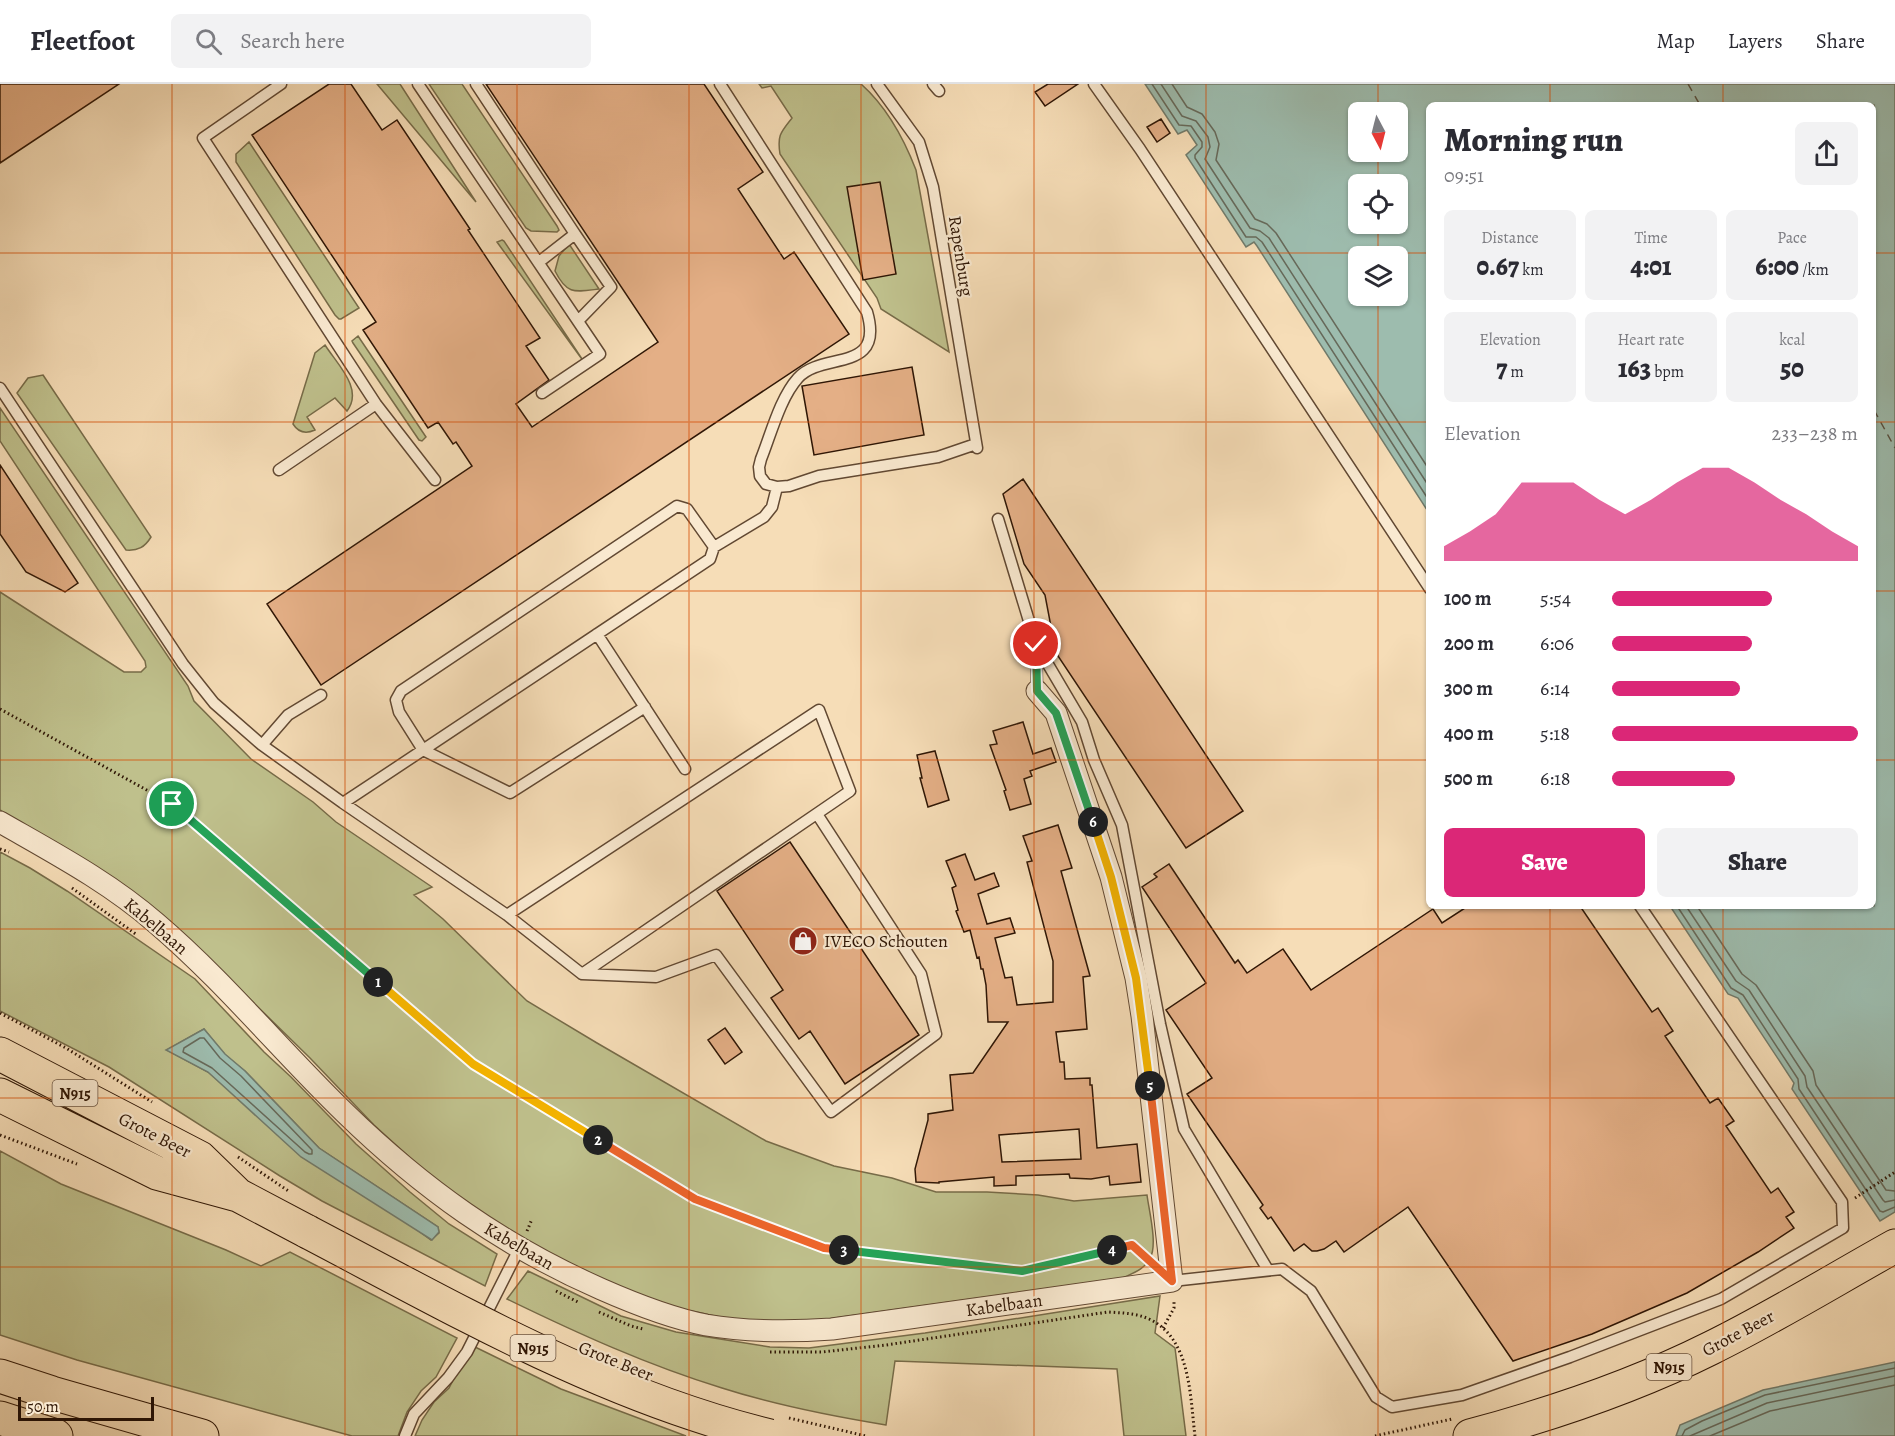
<!DOCTYPE html>
<html lang="en">
<head>
<meta charset="utf-8">
<style>
	:root { --surface:#fff; --page:#f2f2f3; --text:#2b2b33; --muted:#7c7c81; --line:#e1e1e2; --accent:#db2777 }
	body { margin:0; font-family:Alegreya,serif; background:var(--page); color:var(--text); height:100vh; display:flex; flex-direction:column; font-size:22px; white-space:nowrap }
	* { box-sizing:border-box; margin:0 }
	p { font-size:20px; color:var(--muted) }
	.icon { flex:none; width:33px; height:33px; fill:none; stroke:currentColor; stroke-width:2; stroke-linecap:round; stroke-linejoin:round }
	.map { position:relative; flex:1; overflow:hidden }
	.drawer { position:absolute; left:1426px; top:18px; width:450px; height:807px; display:flex; flex-direction:column; background:var(--surface); border-radius:9px; box-shadow:0 2px 4px #0004 }
	.drawer>* { flex:none }
	.needle { width:39px; rotate:173deg }
	.fabs { position:absolute; left:1348px; top:18px; display:grid; gap:12px }
	.fabs a { display:grid; place-items:center; width:60px; height:60px; border-radius:9px; background:var(--surface); box-shadow:0 2px 4px #0004; font-size:30px }
	.scale { position:absolute; left:18px; bottom:15px; width:136px; box-sizing:border-box; padding-left:6px; border:3px solid #2f1605; border-top:0; font-size:16px; line-height:21px; white-space:nowrap; color:#2f1605; -webkit-text-stroke:4px #f9e9d0; paint-order:stroke }
	.pin { position:absolute; display:grid; place-items:center; width:51px; height:51px; color:#fff; margin:-26px; border:3px solid #fff; border-radius:50%; box-shadow:0 2px 6px #0007 }
	.km { position:absolute; width:30px; height:30px; margin:-15px; border-radius:50%; background:#222; color:#fff; font-size:16px; line-height:30px; text-align:center }
	.round { display:grid; place-items:center; flex:none; width:63px; height:63px; border-radius:9px; background:var(--page) }
	.head { display:flex; align-items:center; justify-content:space-between; height:102px; padding:0 18px }
	h1 { font-size:33px; font-weight:800; line-height:45px }
	.metrics { display:grid; grid-template-columns:repeat(3,1fr); gap:9px; height:102px; padding:6px 18px }
	.metrics div { display:grid; align-content:center; border-radius:9px; background:var(--page); text-align:center }
	.metrics b { font-size:26px; font-weight:800 }
	.metrics small { font-size:16px; font-weight:400 }
	.metrics p { font-size:16px }
	.chart { height:168px; padding:12px 18px }
	.chart p { display:flex; justify-content:space-between }
	.chart svg { width:100%; height:108px; margin-top:6px; fill:var(--accent); opacity:.7 }
	.button { display:flex; gap:12px; margin-top:auto; padding:12px 18px }
	.button a { flex:1; height:69px; border-radius:9px; background:var(--accent); color:#fff; font-size:24px; font-weight:800; line-height:69px; text-align:center }
	.button a+a { background:var(--page); color:var(--text) }
	ul { padding:0 18px; list-style:none; font-size:20px }
	li { display:grid; grid-template-columns:96px 72px 1fr; align-items:center; height:45px }
	li i { height:15px; border-radius:8px; background:var(--accent) }
	header { display:flex; align-items:center; gap:36px; box-sizing:border-box; height:84px; padding:0 30px; background:var(--surface); border-bottom:2px solid var(--line) }
	header strong { font-size:28px }
	nav { display:flex; gap:33px; margin-inline-start:auto; font-size:21px }
	.search { width:420px; height:54px; background:var(--page); display:flex; align-items:center; gap:15px; box-sizing:border-box; padding:0 21px; border-radius:9px; color:var(--muted); font-size:22px }
	.map>svg:first-child { display:block }
	.green { fill:#bfc08c; stroke:#776b48; stroke-width:1.5; fill-rule:evenodd }
	.water { fill:#9dbcae; stroke:#717a6a; stroke-width:1.5; fill-rule:evenodd }
	.lines { fill:none; stroke-linecap:round; stroke-linejoin:round }
	.shore { stroke:#66695a; stroke-width:1.5 }
	.ferry { stroke:#565040; stroke-width:1.5; stroke-dasharray:8 6; stroke-linecap:butt }
	.building { fill:#e4af86; stroke:#2f1605; stroke-width:1.5; fill-rule:evenodd }
	.lane-casing { stroke:#614832; stroke-width:13 }
	.street-casing { stroke:#614832; stroke-width:23 }
	.primary-casing { stroke:#2f1605; stroke-width:35 }
	.highway-casing { stroke:#2f1605; stroke-width:35 }
	.path { stroke:#2f1605; stroke-width:3; stroke-dasharray:1.5 3; stroke-linecap:butt }
	.lane { stroke:#f9e9d0; stroke-width:10 }
	.street { stroke:#f9e9d0; stroke-width:21 }
	.primary { stroke:#f6ddb7; stroke-width:33 }
	.highway { stroke:#f6ddb7; stroke-width:33 }
	.primary-bridge-casing { stroke:#2f1605; stroke-width:35; stroke-linecap:butt }
	.path-bridge { stroke:#2f1605; stroke-width:3; stroke-dasharray:1.5 3; stroke-linecap:butt }
	.primary-bridge { stroke:#f6ddb7; stroke-width:33 }
	.split-1-casing { stroke:#fff; stroke-width:12 }
	.split-2-casing { stroke:#fff; stroke-width:12 }
	.split-3-casing { stroke:#fff; stroke-width:12 }
	.split-4-casing { stroke:#fff; stroke-width:12 }
	.split-5-casing { stroke:#fff; stroke-width:12 }
	.split-6-casing { stroke:#fff; stroke-width:12 }
	.split-7-casing { stroke:#fff; stroke-width:12 }
	.split-1 { stroke:#22a559; stroke-width:8 }
	.split-2 { stroke:#f5b400; stroke-width:8 }
	.split-3 { stroke:#f0652b; stroke-width:8 }
	.split-4 { stroke:#22a559; stroke-width:8 }
	.split-5 { stroke:#f0652b; stroke-width:8 }
	.split-6 { stroke:#f5b400; stroke-width:8 }
	.split-7 { stroke:#22a559; stroke-width:8 }
	.grid { fill:none; stroke:#d6520b; stroke-width:1.5; stroke-opacity:0.55 }
	.labels { text-anchor:middle; stroke-width:4.5; stroke-linejoin:round; paint-order:stroke }
	.shield { fill:#f9e9d0; stroke:#6c5542; stroke-width:1.5 }
	.shield-label { font-size:16px; font-weight:bold; fill:#2f1605 }
	.street-label { font-size:18px; fill:#2f1605; stroke:#f9e9d0 }
	.poi-label { font-size:18px; fill:#2f1605; stroke:#f9e9d0; text-anchor:start }
</style>
</head>
<body>
<header>
<strong>Fleetfoot</strong>
<div class="search"><svg class="icon" aria-label="search" viewBox="0 0 24 24"><circle cx="10" cy="10" r="6"/><path d="M15 15l6 6"/></svg>Search here</div>
<nav><a>Map</a><a>Layers</a><a>Share</a></nav>
</header>
<div class="map">
<svg width="1895" height="1352" viewBox="0 0 1895 1352">
	<rect width="100%" height="100%" fill="#f6ddb7"/>
	<filter id="stains"><feTurbulence type="fractalNoise" baseFrequency=".00333" numOctaves="4"/><feColorMatrix values="0 0 0 0 .2 0 0 0 0 .09 0 0 0 0 .02 0 0 0 .5 -.17"/></filter>
	<radialGradient id="worn" r=".72"><stop offset=".6" stop-color="#630" stop-opacity="0"/><stop offset="1" stop-color="#630" stop-opacity=".3"/></radialGradient>
	<path class="green" d="M377,0H400L476,118Z
		M429,0H462L557,142L559,146L557,148L531,147L526,144Z
		M759,0H861C887,23 904,55 916,86L949,268L881,225L877,214L780,70C777,51 781,48 792,34L771,2L762,4Z
		M249,58L359,224L341,235H339L335,231L236,78V70Z
		M502,156L504,157L584,278L497,158Z
		M569,160L599,205C575,208 567,211 555,187L559,172Z
		M358,252L426,353L422,357L419,356L353,259L352,257Z
		M325,261C337,280 364,305 347,327L335,314L307,333L315,346C306,350 298,348 293,340L315,269Z
		M43,291L151,453C145,463 138,467 126,466L17,309L28,294Z
		M0,324L188,602L194,617L251,675L313,718L336,738L432,803L414,811L443,835L527,917L597,959L766,1057L834,1082L892,1094L936,1108H987L1038,1111L1074,1117L1147,1111C1149,1127 1158,1161 1150,1174C1145,1185 1133,1189 1123,1194L806,1238H743L682,1225L630,1209L518,1154L465,1119L427,1089L374,1041L310,974L171,838L115,797L0,726V508L124,588H141L146,583L145,577L0,357Z
		M0,768L30,784L67,807L195,895L264,968L291,993L356,1060L410,1108L449,1140L497,1170L485,1202L322,1117L280,1092L109,983L0,927ZM204,945L225,971L245,987L319,1064L438,1143L439,1149L431,1156L230,1007L208,988L167,966Z
		M0,1067L61,1100L226,1166L261,1182L290,1168L457,1254L436,1293L421,1307L407,1328L398,1352H352L77,1276L0,1251Z
		M528,1187L621,1232L676,1248L770,1263L809,1264L925,1249L1160,1212L1155,1249L1175,1264L1186,1352H1124L1117,1285L895,1277L886,1341C831,1332 775,1321 722,1304C647,1281 577,1249 507,1215Z
		M471,1261L561,1305L686,1352H415L422,1336L434,1318L449,1304Z"/>
	<path class="water" d="M1145,0H1895V1128L1880,1137L1792,1005L1794,999L1738,914L1728,910L1670,822H1874V21H1430L1429,429L1257,162L1254,158L1246,163L1186,71L1197,61L1187,46L1178,50ZM1398,28V68H1359V28ZM1398,100V140H1359V100ZM1359,172H1398V212H1359Z
		M204,945L225,970L245,987L319,1064L438,1143L439,1148L432,1156L301,1073L208,988L166,966Z
		M1895,1278V1352H1676L1680,1341L1763,1306Z"/>
	<g class="lines">
		<path class="shore" d="M1152,0L1179,41L1191,42L1202,58V63L1195,71V74L1246,153H1256L1262,158L1430,418
			M1161,0L1182,32L1196,37L1208,53L1210,63L1205,75L1250,144L1260,147L1269,154L1430,404
			M1172,0L1187,23L1202,30L1215,48L1219,60L1216,76L1255,135L1267,140L1276,149L1430,387
			M1677,822L1731,904L1743,911L1798,995L1799,1005L1880,1127L1883,1128L1895,1123
			M1686,822L1736,897L1749,906L1805,992L1807,1003L1883,1116L1885,1118L1895,1116
			M1697,822L1742,890L1756,901L1813,987L1816,1001L1886,1106L1895,1107
			M200,954H204L220,974L241,992L312,1066V1070H309L305,1068L212,984L183,968L184,964Z
			M1682,1352L1685,1346L1702,1337L1765,1311L1895,1284
			M1690,1352L1767,1319L1895,1292
			M1710,1352L1770,1327L1895,1301"/>
		<path class="ferry" d="M1688,0L1700,21
			M1874,326L1895,364"/>
	</g>
	<path class="building" d="M0,0H119L0,79Z
		M329,0H351L382,46L397,36L470,145L468,146L540,254L526,262L549,296L516,320L532,343L658,258L486,0H704L763,88L738,105L784,175L794,168L849,250L321,601L267,520L472,382L456,358L453,360L438,338L428,344L363,246L376,238L252,51Z
		M1048,0H1078L1045,22L1035,8Z
		M1161,35L1170,49L1157,58L1147,43Z
		M880,98L896,190L863,196L847,103Z
		M912,283L924,351L814,371L802,302Z
		M0,381L78,499L65,508L26,488L0,450Z
		M1023,395L1243,727L1186,764L1056,569L1045,511L1024,480L1003,410Z
		M1023,638L1033,670L1051,664L1056,678L1030,687L1032,692L1024,695L1031,720L1010,726L1004,707L1006,706L990,661L997,660L993,647Z
		M935,667L949,716L928,723L920,694H922L917,671Z
		M1058,741L1072,784L1061,787L1090,892L1083,893L1087,945L1056,948L1060,978H1064L1065,995L1090,994V1001H1092L1097,1064L1137,1060L1141,1098L1110,1101L1109,1092L1091,1095L1070,1094L1069,1090L1016,1092V1101L994,1102V1093L939,1098V1099L916,1098L915,1085L928,1036V1030L953,1026L950,991L973,989L1008,938H988L986,901L983,885H981L979,873L977,874L970,846L964,848L956,827L958,826L952,804L956,802L946,777L965,770L975,796L994,789L999,802L978,810L987,840L1010,834L1015,849L995,854L1005,894L1012,893L1017,921L1053,918V877L1027,778L1032,777L1023,752ZM1079,1045L1081,1075L1002,1078L999,1051Z
		M790,758L919,951L845,1000L810,947L799,955L771,914L783,906L717,807Z
		M1169,780L1235,879L1238,876L1247,889L1283,865L1311,906L1433,825L1442,839L1468,822H1580L1652,928L1658,924L1673,947L1665,952L1710,1019L1718,1014L1734,1037L1726,1042L1771,1109L1778,1104L1794,1128L1786,1133L1794,1144L1758,1168L1687,1209L1592,1250L1513,1277L1408,1123L1344,1168L1336,1157L1324,1165L1317,1167H1312L1304,1160L1294,1167L1271,1133L1268,1135L1260,1124L1263,1121L1187,1010L1212,994L1166,926L1206,899L1142,803L1157,793L1154,790Z
		M725,944L742,968L725,980L708,956Z"/>
	<g class="lines">
		<g class="lane-casing">
			<path id="lane" d="M281,0L203,54L376,320L435,396
				M418,0L600,270L542,309
				M476,0L575,150L539,178
				M720,0L867,228C885,290 822,267 798,294C780,314 771,350 761,375L759,383L760,392L766,400L777,403L789,402L819,392L938,373L976,360
				M877,0L919,58L933,103L977,364
				M933,0L939,7
				M1094,0L1140,65L1430,505
				M575,150L611,203L578,237
				M0,304L183,580L214,619L262,661L343,719L507,831L582,890L656,893L716,871L831,1028L936,950L921,890L817,730
				M279,386L376,320
				M677,422L687,425L714,463L710,475L423,666L399,628L396,616L401,607Z
				M998,435L1036,560L1082,638L1094,676L1122,741L1160,940L1184,1045L1268,1186
				M714,463L764,433L772,423L777,403
				M597,550L685,685
				M1036,564L1037,607
				M262,661L288,631L321,611
				M343,719L423,666L510,709L645,623
				M507,831L819,626L850,707L582,890
				M1172,1197L1282,1185L1311,1207L1376,1313L1392,1323L1462,1311L1570,1273L1721,1215L1843,1144L1842,1118L1640,822
				M405,1352L414,1330L448,1294L467,1268L519,1165"/>
		</g>
		<g class="street-casing">
			<path id="street" d="M0,738C54,769 109,798 156,839C224,897 281,967 345,1029C422,1104 503,1162 601,1205C635,1220 670,1234 706,1241C748,1248 790,1248 832,1245L1172,1197L1142,932L1136,894L1111,793L1056,629L1037,607"/>
		</g>
		<g class="primary-casing">
			<path id="primary" d="M0,970L200,1074L237,1110
				M0,1011L157,1089L238,1111L308,1148
				M1470,1352C1552,1330 1635,1302 1711,1264C1774,1233 1834,1196 1895,1162"/>
		</g>
		<g class="highway-casing">
			<path id="highway" d="M0,1292L52,1309L202,1352
				M0,1334L56,1352"/>
		</g>
		<path class="path" d="M0,625L172,720L473,980L695,1115L824,1164L1022,1187L1132,1161L1150,1177
			M0,765L9,768
			M72,804L137,851
			M0,929L66,964L152,1018
			M0,1051L77,1080
			M238,1073L290,1108
			M1855,1114L1895,1088
			M527,1147L532,1135
			M556,1207L580,1219
			M599,1228L631,1242L643,1245
			M1163,1244L1174,1224V1216
			M770,1268H822L886,1261L1108,1228C1122,1229 1136,1229 1149,1235C1191,1254 1190,1313 1195,1352
			M1375,1352L1452,1335"/>
		<use href="#lane" class="lane"/>
		<use href="#street" class="street"/>
		<use href="#primary" class="primary"/>
		<use href="#highway" class="highway"/>
		<g class="primary-bridge-casing">
			<path id="primary-bridge" d="M308,1148C457,1226 605,1312 770,1352"/>
		</g>
		<path class="path-bridge" d="M789,1334L866,1352"/>
		<use href="#primary-bridge" class="primary-bridge"/>
	</g>
	<g class="lines">
		<g class="split-1-casing">
			<path id="split-1" d="M172,720L378,898"/>
		</g>
		<g class="split-2-casing">
			<path id="split-2" d="M378,898L473,980L598,1056"/>
		</g>
		<g class="split-3-casing">
			<path id="split-3" d="M598,1056L695,1115L824,1164L844,1166"/>
		</g>
		<g class="split-4-casing">
			<path id="split-4" d="M844,1166L1022,1187L1112,1166"/>
		</g>
		<g class="split-5-casing">
			<path id="split-5" d="M1112,1166L1132,1161L1172,1197L1150,1002"/>
		</g>
		<g class="split-6-casing">
			<path id="split-6" d="M1093,738L1111,793L1136,894L1150,1002"/>
		</g>
		<g class="split-7-casing">
			<path id="split-7" d="M1036,560L1037,607L1056,629L1093,738"/>
		</g>
		<use href="#split-1" class="split-1"/>
		<use href="#split-2" class="split-2"/>
		<use href="#split-3" class="split-3"/>
		<use href="#split-4" class="split-4"/>
		<use href="#split-5" class="split-5"/>
		<use href="#split-6" class="split-6"/>
		<use href="#split-7" class="split-7"/>
	</g>
	<path class="grid" d="M172,0V1352M345,0V1352M517,0V1352M689,0V1352M861,0V1352M1034,0V1352M1206,0V1352M1378,0V28M1550,0V21M1723,0V21M1378,68V100M1378,140V172M0,169H1430M1874,169H1895M1378,212V1352M0,338H1430M1874,338H1895M0,507H1430M1874,507H1895M0,676H1430M1874,676H1895M1550,822V1352M1723,822V1352M0,845H1895M0,1014H1895M0,1183H1895"/>
	<defs>
		<g id="shop-disc" transform="scale(1.5)"><circle r="9.5" fill="#8f2418" stroke="#f9e9d0"/><path d="M-5-2.5h2.3a2.7 3.5 0 0 1 5.4 0H5L5.5 6h-11ZM-1.5-2.5h3a1.5 2.3 0 0 0-3 0Z" fill="#fff"/></g>
	</defs>
	<g fill-rule="evenodd">
		<use href="#shop-disc" x="803" y="857"/>
	</g>
	<g class="labels">
		<g class="shield">
			<rect x="52.5" y="996" width="45" height="26" rx="4.5"/>
			<rect x="510.5" y="1251" width="45" height="26" rx="4.5"/>
			<rect x="1646.5" y="1270" width="45" height="26" rx="4.5"/>
		</g>
		<g class="shield-label">
			<text x="75" y="1015">N915</text>
			<text x="533" y="1270">N915</text>
			<text x="1669" y="1289">N915</text>
		</g>
		<g class="street-label">
			<text transform="translate(961 172) rotate(81)" y="6">Rapenburg</text>
			<text transform="translate(156 842) rotate(40)" y="6">Kabelbaan</text>
			<text transform="translate(155 1051) rotate(27)" y="6">Grote Beer</text>
			<text transform="translate(519 1162) rotate(30)" y="6">Kabelbaan</text>
			<text transform="translate(1004 1221) rotate(-8)" y="6">Kabelbaan</text>
			<text transform="translate(1738 1249) rotate(-28)" y="6">Grote Beer</text>
			<text transform="translate(616 1277) rotate(22)" y="6">Grote Beer</text>
		</g>
		<g class="poi-label">
			<text x="824" y="863">IVECO Schouten</text>
		</g>
	</g>
	<rect width="100%" height="100%" filter="url(#stains)"/>
	<rect width="100%" height="100%" fill="url(#worn)"/>
</svg>
<div class="fabs">
<a><svg class="needle" viewBox="-14 -14 28 28"><path d="M0-13l5 13h-10z" fill="#e53935"/><path d="M0 13l5-13h-10z" fill="#7c7c81"/></svg></a>
<a><svg class="icon" aria-label="locate" viewBox="0 0 24 24"><circle cx="12" cy="12" r="6"/><path d="M12 2v4M12 18v4M2 12h4M18 12h4"/></svg></a>
<a><svg class="icon" aria-label="layers" viewBox="0 0 24 24"><path d="M12 4l9 5-9 5-9-5zM3 14l9 5 9-5"/></svg></a>
</div>
<div class="scale">50 m</div>
<div class="pin" style="left:172px;top:720px;background:#1e9e55"><svg class="icon" aria-label="arrive" viewBox="0 0 24 24"><path d="M6 21V4h12l-3 4 3 4H6"/></svg></div>
<div class="pin" style="left:1036px;top:560px;background:#d93025"><svg class="icon" aria-label="check" viewBox="0 0 24 24"><path d="M5 12l5 5 9-10"/></svg></div>
<b class="km" style="left:378px;top:898px">1</b>
<b class="km" style="left:598px;top:1056px">2</b>
<b class="km" style="left:844px;top:1166px">3</b>
<b class="km" style="left:1112px;top:1166px">4</b>
<b class="km" style="left:1150px;top:1002px">5</b>
<b class="km" style="left:1093px;top:738px">6</b>
<section class="drawer">
<div class="head"><div><h1>Morning run</h1><p>09:51</p></div><a class="round"><svg class="icon" aria-label="share" viewBox="0 0 24 24"><path d="M12 15V3M7 8l5-5 5 5M5 13v7h14v-7"/></svg></a></div>
<div class="metrics">
<div><p>Distance</p><b>0.67<small> km</small></b></div>
<div><p>Time</p><b>4:01</b></div>
<div><p>Pace</p><b>6:00<small> /km</small></b></div>
</div>
<div class="metrics">
<div><p>Elevation</p><b>7<small> m</small></b></div>
<div><p>Heart rate</p><b>163<small> bpm</small></b></div>
<div><p>kcal</p><b>50</b></div>
</div>
<div class="chart"><p><span>Elevation</span>233–238 m</p>
<svg viewBox="0 0 160 44" preserveAspectRatio="none"><path d="M0 44V38L10 32L20 25L30 12L40 12L50 12L60 19L70 25L80 19L90 12L100 6L110 6L120 12L130 19L140 25L150 32L160 38V44z"/></svg>
</div>
<ul>
<li><b>100 m</b>5:54<i style="width:65%"></i></li>
<li><b>200 m</b>6:06<i style="width:57%"></i></li>
<li><b>300 m</b>6:14<i style="width:52%"></i></li>
<li><b>400 m</b>5:18<i style="width:100%"></i></li>
<li><b>500 m</b>6:18<i style="width:50%"></i></li>
</ul>
<div class="button"><a>Save</a><a>Share</a></div>
</section>
</div>
</body>
</html>
